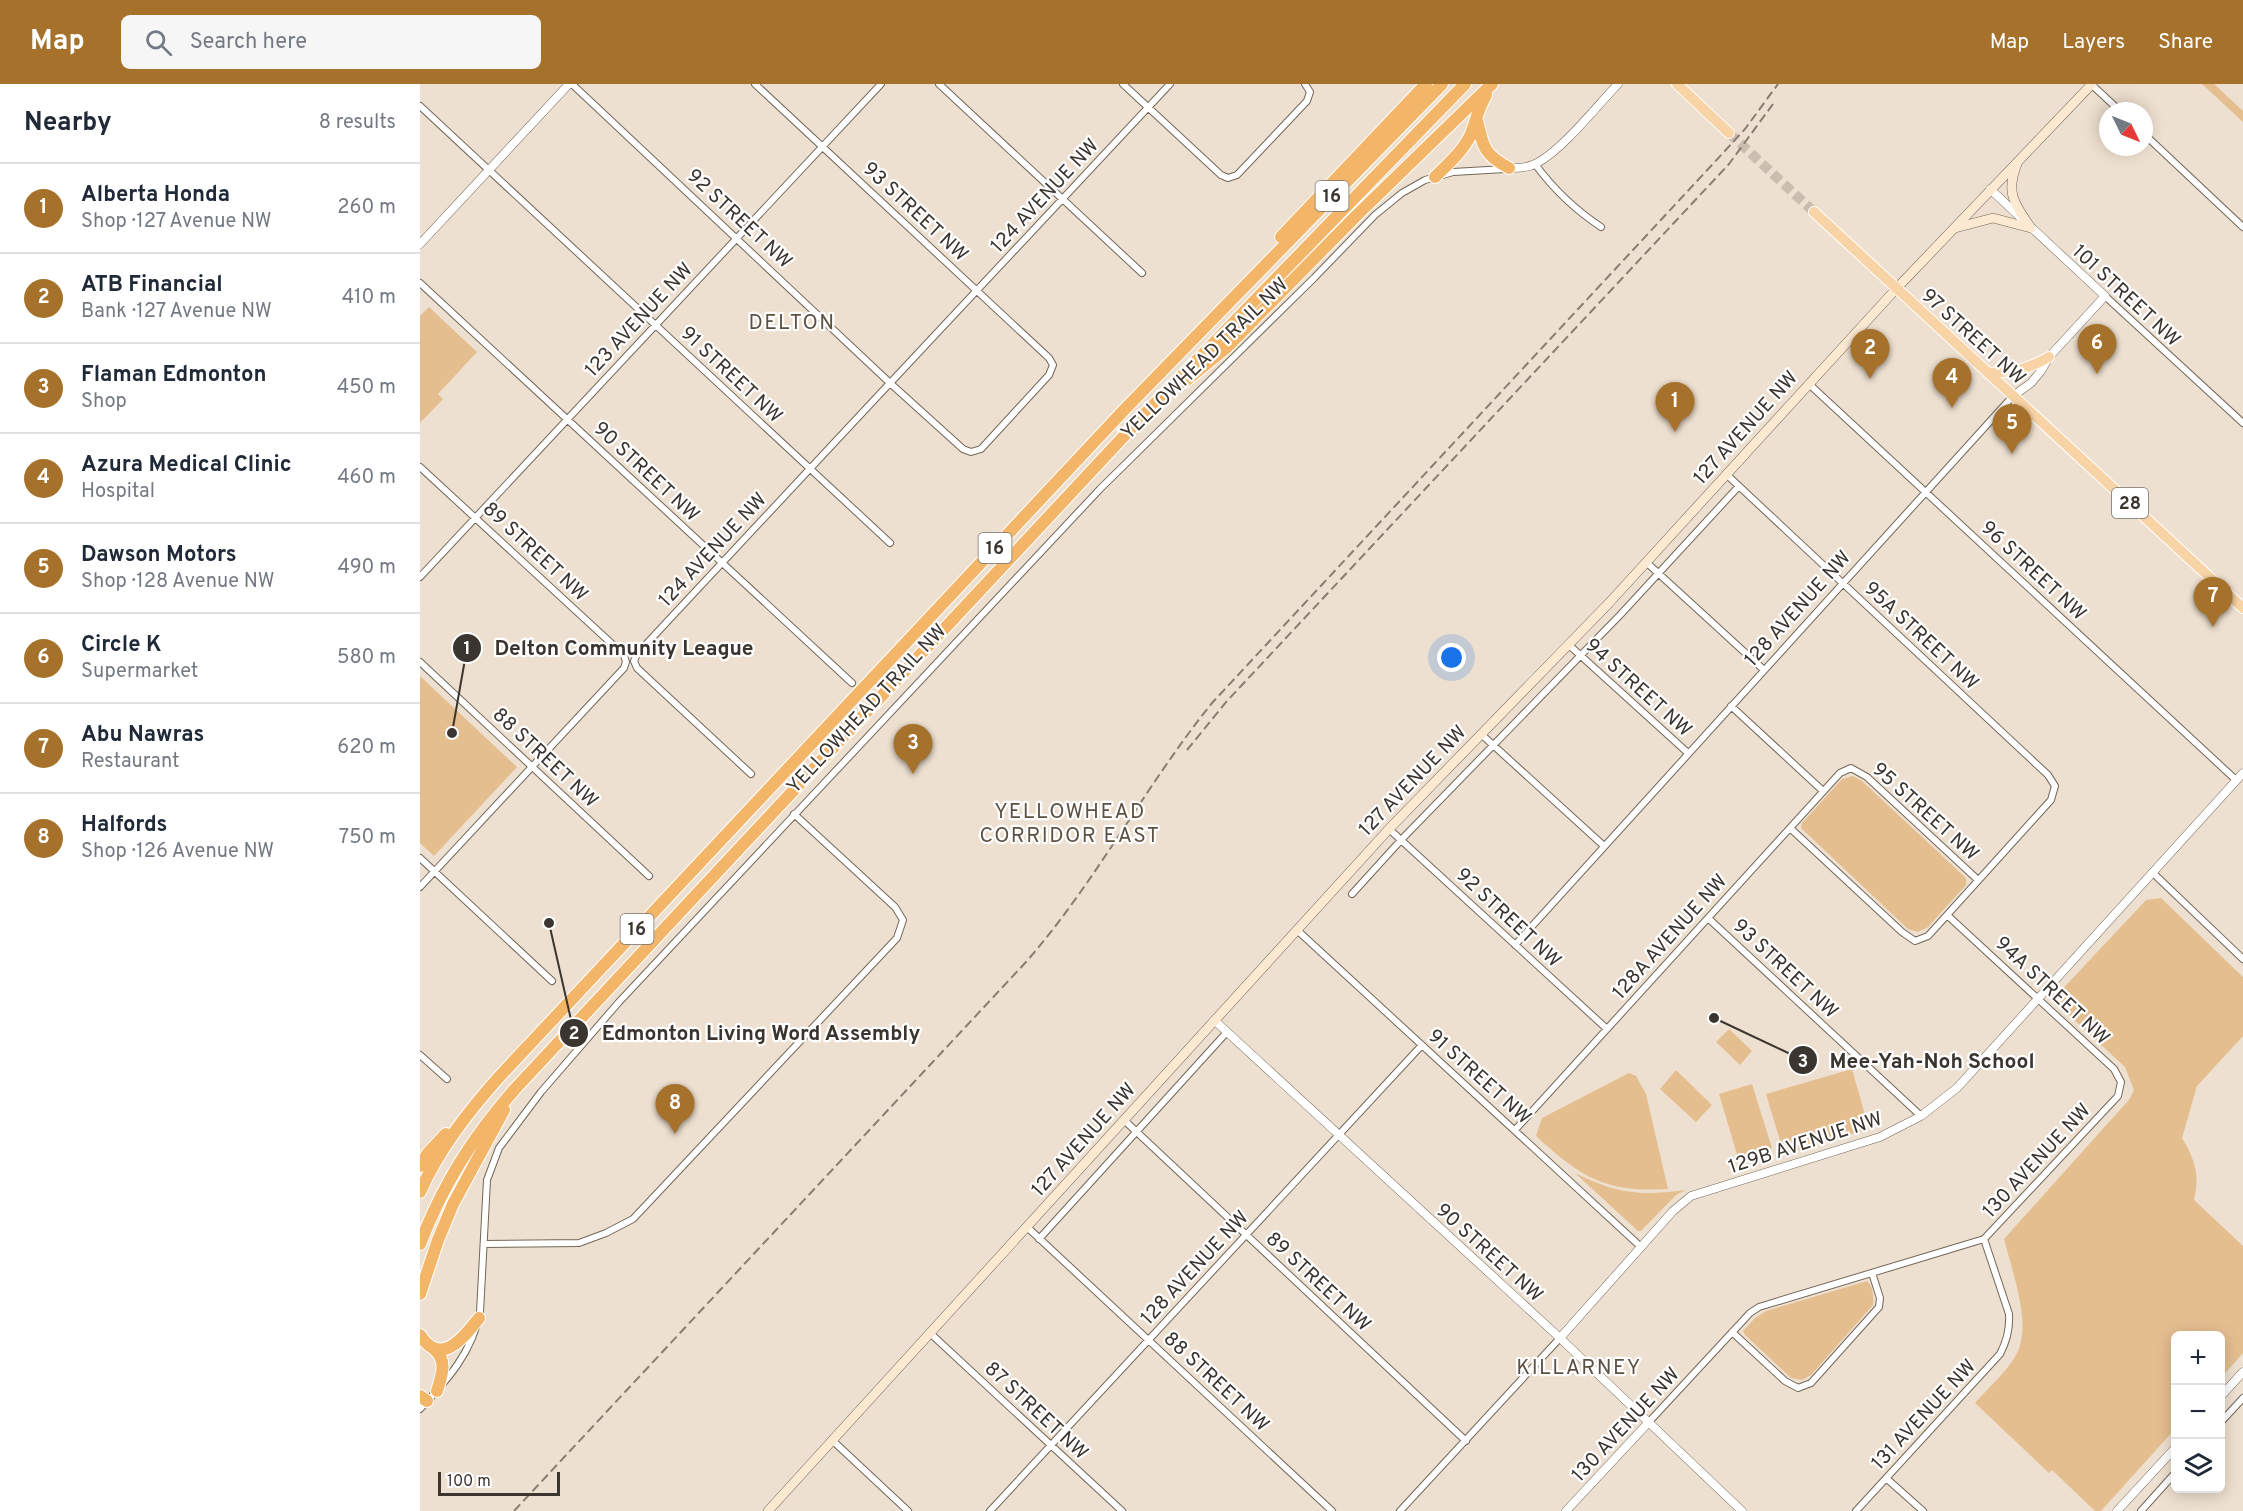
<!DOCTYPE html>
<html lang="en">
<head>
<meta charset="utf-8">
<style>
  :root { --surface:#fff; --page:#f6f6f7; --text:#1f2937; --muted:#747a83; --line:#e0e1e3; --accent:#a6722b }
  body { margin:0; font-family:Overpass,sans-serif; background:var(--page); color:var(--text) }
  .controls { position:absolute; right:18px; bottom:18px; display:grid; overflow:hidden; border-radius:9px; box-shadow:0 3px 15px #0003 }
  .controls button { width:54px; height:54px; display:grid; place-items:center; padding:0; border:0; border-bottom:2px solid var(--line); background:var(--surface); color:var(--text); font:30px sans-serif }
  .compass { position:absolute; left:1679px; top:18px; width:54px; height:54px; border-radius:50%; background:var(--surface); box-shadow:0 3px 15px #0003; rotate:133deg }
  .scale { position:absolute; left:18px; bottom:15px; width:122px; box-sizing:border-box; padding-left:6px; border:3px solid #3b352f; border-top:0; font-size:16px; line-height:21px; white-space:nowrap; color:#3b352f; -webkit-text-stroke:4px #fff; paint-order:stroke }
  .you { position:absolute; left:1032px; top:574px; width:21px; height:21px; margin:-15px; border:4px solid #fff; border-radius:50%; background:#1a73e8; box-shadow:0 0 0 9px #1a73e833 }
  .badge { display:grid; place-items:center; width:39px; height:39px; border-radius:50%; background:var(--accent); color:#fff; font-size:20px; font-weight:700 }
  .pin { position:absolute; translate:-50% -50px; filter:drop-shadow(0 2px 3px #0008) }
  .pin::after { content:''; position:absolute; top:32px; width:21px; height:18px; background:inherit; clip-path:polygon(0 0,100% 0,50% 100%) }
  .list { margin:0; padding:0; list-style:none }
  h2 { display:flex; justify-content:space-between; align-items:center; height:78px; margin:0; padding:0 24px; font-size:26px }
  h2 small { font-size:20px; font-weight:400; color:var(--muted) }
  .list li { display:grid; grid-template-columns:39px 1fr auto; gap:18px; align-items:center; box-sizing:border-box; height:90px; padding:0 24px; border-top:2px solid var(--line) }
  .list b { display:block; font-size:22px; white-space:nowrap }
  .list p { margin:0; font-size:20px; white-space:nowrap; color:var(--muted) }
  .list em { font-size:20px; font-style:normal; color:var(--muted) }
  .icon { flex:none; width:33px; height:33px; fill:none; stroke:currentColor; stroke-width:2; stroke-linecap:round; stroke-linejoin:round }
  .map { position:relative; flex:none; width:1823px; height:1427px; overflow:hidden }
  header { display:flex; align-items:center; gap:36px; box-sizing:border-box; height:84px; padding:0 30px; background:var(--accent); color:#fff }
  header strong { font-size:28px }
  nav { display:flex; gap:33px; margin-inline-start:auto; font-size:21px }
  .search { width:420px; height:54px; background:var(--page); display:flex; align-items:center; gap:15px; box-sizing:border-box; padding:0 21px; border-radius:9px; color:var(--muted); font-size:22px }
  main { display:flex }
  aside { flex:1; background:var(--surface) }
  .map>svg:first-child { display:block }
  .green { fill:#e5be90 }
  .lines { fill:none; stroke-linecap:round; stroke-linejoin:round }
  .primary-tunnel { stroke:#cabeb0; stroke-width:10; stroke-dasharray:10 5; stroke-linecap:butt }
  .minor-casing { stroke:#736759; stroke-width:8 }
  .tertiary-casing { stroke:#736759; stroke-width:9 }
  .secondary-casing { stroke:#736759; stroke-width:10 }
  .primary-casing { stroke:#fff; stroke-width:12 }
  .motorway-casing { stroke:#fff; stroke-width:14 }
  .minor { stroke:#fff; stroke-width:6 }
  .tertiary { stroke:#fff; stroke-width:8 }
  .secondary { stroke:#fbe9d2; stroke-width:9 }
  .primary { stroke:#f8d3a5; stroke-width:10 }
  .motorway { stroke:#f3b669; stroke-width:12 }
  .rail { stroke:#867d73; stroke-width:2; stroke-dasharray:9 4.5; stroke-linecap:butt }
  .labels { text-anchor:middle; stroke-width:4.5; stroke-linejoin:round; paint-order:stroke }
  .shield { fill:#fff; stroke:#76726d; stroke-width:1.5 }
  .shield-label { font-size:18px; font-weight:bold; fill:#3b352f }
  .street-label { font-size:20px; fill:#3b352f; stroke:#fff }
  .neighbourhood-label { font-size:21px; letter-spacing:1.5px; fill:#5d5143; stroke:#fff }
  .leader { fill:none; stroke:#3b352f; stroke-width:2 }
  .callout-dot { fill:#3b352f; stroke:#fff; stroke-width:2 }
  .mark-label { font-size:18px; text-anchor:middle; font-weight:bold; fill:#fff }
  .callout-label { font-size:21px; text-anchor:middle; font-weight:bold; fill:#3b352f; stroke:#fff; stroke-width:4.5; stroke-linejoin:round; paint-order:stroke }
</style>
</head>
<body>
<header>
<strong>Map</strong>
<div class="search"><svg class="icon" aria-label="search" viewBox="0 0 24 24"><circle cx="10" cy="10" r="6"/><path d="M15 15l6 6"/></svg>Search here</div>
<nav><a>Map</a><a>Layers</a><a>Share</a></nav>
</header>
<main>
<aside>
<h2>Nearby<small>8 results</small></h2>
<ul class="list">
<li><span class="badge">1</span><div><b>Alberta Honda</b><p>Shop · 127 Avenue NW</p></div><em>260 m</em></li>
<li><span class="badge">2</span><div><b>ATB Financial</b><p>Bank · 127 Avenue NW</p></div><em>410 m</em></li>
<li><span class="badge">3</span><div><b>Flaman Edmonton</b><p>Shop</p></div><em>450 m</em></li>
<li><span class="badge">4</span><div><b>Azura Medical Clinic</b><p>Hospital</p></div><em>460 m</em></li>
<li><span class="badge">5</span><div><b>Dawson Motors</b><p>Shop · 128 Avenue NW</p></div><em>490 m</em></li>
<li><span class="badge">6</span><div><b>Circle K</b><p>Supermarket</p></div><em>580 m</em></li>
<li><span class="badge">7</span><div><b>Abu Nawras</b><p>Restaurant</p></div><em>620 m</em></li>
<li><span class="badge">8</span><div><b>Halfords</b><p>Shop · 126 Avenue NW</p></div><em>750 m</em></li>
</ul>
</aside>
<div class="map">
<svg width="1823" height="1427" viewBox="0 0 1823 1427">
  <rect width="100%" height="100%" fill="#eee0d0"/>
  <path class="green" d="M1782,0h12l29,27v11z
    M9,223l48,45 -39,42 5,5 -23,24v-107z
    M0,592l97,91 -83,89 -14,-13z
    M1433,692l9,5 104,97v7l-38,42 -10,5 -10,-3 -107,-101 1,-5 40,-44z
    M1741,814l82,79v59l-46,50 -15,52c13,21 18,38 12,62l49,46v107l-22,25 -1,-42h-44l-1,93 -74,82h-6l-43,-41 -3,3 -74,-70c13,-15 33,-32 42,-50 15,-30 -5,-82 -13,-114l114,-127 11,-12 5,-10 -9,-23 -69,-64 -1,-6 91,-97z
    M1309,945l23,22 -12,14 -24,-23z
    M1432,985l17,60 -85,25 -18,-60z
    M1256,986l36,35 -16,17 -36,-33z
    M1209,989l7,3 10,18 22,95c-63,4 -87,-12 -132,-53l6,-18z
    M1332,1000l20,64 -34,10 -19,-64z
    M1155,1089c43,21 65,23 111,17l-10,5 -35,36h-3z
    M1447,1197c6,5 7,16 6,24l-62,70 -9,5 -11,-2 -46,-43 -2,-4 12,-13 11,-7z"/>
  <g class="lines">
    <path class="primary-tunnel" d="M1309,49l85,79"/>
    <g class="minor-casing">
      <path id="minor" d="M152,0l318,299 73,66 8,3 10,-3 68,-74 4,-10 -4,-7 -294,-274
        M519,0l203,189
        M703,0l98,91 7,3 9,-3 70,-74 3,-9 -5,-8
        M1671,0l29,27
        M0,22l470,437
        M1724,50l99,93
        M1115,80c19,26 39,45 66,63
        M0,199l432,400
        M1685,212l138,127
        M472,297l278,-297
        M1389,300l427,396
        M0,383l204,188 2,7 -2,6 -204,219
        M1306,390l322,301 7,11 -4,14 -123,136 -13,5 -13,-9 -112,-104
        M1226,478l118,108
        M0,493l461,-493
        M1149,561l119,108
        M0,578l229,214
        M1311,622l92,85
        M1061,650l123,112
        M331,690l-114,-106 -3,-7 3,-7 253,-271
        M969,745l218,200
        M0,774l132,123
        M1733,789l90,86
        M932,810l49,-54 220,-226 118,-128
        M1288,834l213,198
        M877,846l344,317
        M1095,861l498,-549
        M0,971l27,24
        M704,1036l342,321
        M1095,1046l325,-357 11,-5 16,9 111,103
        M607,1143l305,284
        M619,1155l188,-207
        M64,1160l95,-1 27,-10 27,-14 264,-281 6,-18 -8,-13 -101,-93
        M1312,1248l53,49 13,7 13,-5 68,-76 1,-9 -8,-25
        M510,1249l192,178
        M0,1325c28,-30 52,-56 60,-97l7,-132 12,-32 42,-56 78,-90 481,-513 214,-211 61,-63 27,-22 23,-13 28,-8 52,-3
        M1228,1339l102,-110 9,-6 225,-68 134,-143 3,-14 -7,-13 -167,-154
        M1800,1339l23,-25
        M412,1356l76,71
        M1466,1394l37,33
        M570,1427l432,-466
        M980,1427l160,-173
        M1436,1427l144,-157c7,-13 10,-25 9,-40l-25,-75
        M1721,1427l35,-39"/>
    </g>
    <g class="tertiary-casing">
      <path id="tertiary" d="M1089,84c10,0 19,0 28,-5 25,-13 60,-57 81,-79
        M1570,105l115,107 -56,61 -8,14 -10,12 -18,13
        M0,160l149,-160
        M794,936l346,318 182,173
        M1140,1254l113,-127 18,-15 189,-59 41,-21 36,-28 286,-315
        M1800,1313l23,-25
        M1146,1427l82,-88
        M1697,1427l59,-64"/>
    </g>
    <g class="secondary-casing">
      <path id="secondary" d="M1597,80c-12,29 -2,41 14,64
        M1535,144l38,-10 38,10
        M348,1427l621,-682 220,-226 287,-314 196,-205"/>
    </g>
    <g class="primary-casing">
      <path id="primary" d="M1257,0l52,49
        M1394,128l429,396
        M1568,289c26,-1 38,-3 61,-16"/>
    </g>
    <g class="motorway-casing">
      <path id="motorway" d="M1057,36c6,27 7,35 32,48
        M1015,93c13,-13 27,-25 35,-41 6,-14 8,-28 16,-41
        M861,153l145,-153
        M764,298l43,-35 131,-133 134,-130
        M0,1082l8,-13 18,-19
        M0,1108c19,-43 48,-80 79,-115l626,-668 317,-325
        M0,1160c23,-60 53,-107 95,-155l624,-669 326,-336
        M0,1210l18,-54 15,-36 51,-94
        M0,1251c21,33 44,2 59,-17
        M13,1264c15,12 9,27 4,43
        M0,1312l7,5"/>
    </g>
    <use href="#minor" class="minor"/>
    <use href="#tertiary" class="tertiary"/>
    <use href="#secondary" class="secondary"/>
    <use href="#primary" class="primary"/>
    <use href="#motorway" class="motorway"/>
    <path class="rail" d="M767,666l40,-49 502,-537 44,-60
      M94,1427l512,-549c70,-80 119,-176 186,-259l499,-537 34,-37 33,-45"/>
  </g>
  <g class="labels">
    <g class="shield">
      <rect x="895.5" y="97" width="33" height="30" rx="4.5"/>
      <rect x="1692" y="404" width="36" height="30" rx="4.5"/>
      <rect x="558.5" y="449" width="33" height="30" rx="4.5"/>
      <rect x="200.5" y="830" width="33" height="30" rx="4.5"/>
    </g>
    <g class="shield-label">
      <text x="912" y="118">16</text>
      <text x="1710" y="425">28</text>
      <text x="575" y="470">16</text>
      <text x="217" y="851">16</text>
    </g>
    <g class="street-label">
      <text transform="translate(624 111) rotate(-47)" y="7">124 AVENUE NW</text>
      <text transform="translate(496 127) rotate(43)" y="7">93 STREET NW</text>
      <text transform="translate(320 134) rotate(43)" y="7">92 STREET NW</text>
      <text transform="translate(1707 211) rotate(43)" y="7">101 STREET NW</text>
      <text transform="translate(218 235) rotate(-47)" y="7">123 AVENUE NW</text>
      <text transform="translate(1554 252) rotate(42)" y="7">97 STREET NW</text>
      <text transform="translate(784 274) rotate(-44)" y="7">YELLOWHEAD TRAIL NW</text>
      <text transform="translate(312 290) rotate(43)" y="7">91 STREET NW</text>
      <text transform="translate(1325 343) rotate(-48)" y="7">127 AVENUE NW</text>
      <text transform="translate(227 387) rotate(43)" y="7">90 STREET NW</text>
      <text transform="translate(292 465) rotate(-47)" y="7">124 AVENUE NW</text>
      <text transform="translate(116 467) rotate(43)" y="7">89 STREET NW</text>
      <text transform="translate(1614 486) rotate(43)" y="7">96 STREET NW</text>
      <text transform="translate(1377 524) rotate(-48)" y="7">128 AVENUE NW</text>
      <text transform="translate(1502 551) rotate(43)" y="7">95A STREET NW</text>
      <text transform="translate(1219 603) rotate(42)" y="7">94 STREET NW</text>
      <text transform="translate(446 624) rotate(-47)" y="7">YELLOWHEAD TRAIL NW</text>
      <text transform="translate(126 673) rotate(43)" y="7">88 STREET NW</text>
      <text transform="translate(992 696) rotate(-46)" y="7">127 AVENUE NW</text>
      <text transform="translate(1506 727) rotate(42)" y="7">95 STREET NW</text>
      <text transform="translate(1089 833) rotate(43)" y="7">92 STREET NW</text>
      <text transform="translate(1249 852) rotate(-48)" y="7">128A AVENUE NW</text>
      <text transform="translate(1366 884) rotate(43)" y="7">93 STREET NW</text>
      <text transform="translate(1633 906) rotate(43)" y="7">94A STREET NW</text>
      <text transform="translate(1060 992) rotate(42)" y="7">91 STREET NW</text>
      <text transform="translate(663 1055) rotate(-48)" y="7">127 AVENUE NW</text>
      <text transform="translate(1385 1058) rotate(-18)" y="7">129B AVENUE NW</text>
      <text transform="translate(1616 1076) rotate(-47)" y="7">130 AVENUE NW</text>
      <text transform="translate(1070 1168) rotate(42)" y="7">90 STREET NW</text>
      <text transform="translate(774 1183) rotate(-47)" y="7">128 AVENUE NW</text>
      <text transform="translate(899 1197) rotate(43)" y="7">89 STREET NW</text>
      <text transform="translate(797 1297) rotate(43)" y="7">88 STREET NW</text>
      <text transform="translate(617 1326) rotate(43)" y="7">87 STREET NW</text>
      <text transform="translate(1503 1330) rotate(-47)" y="7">131 AVENUE NW</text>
      <text transform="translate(1205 1340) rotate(-47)" y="7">130 AVENUE NW</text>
    </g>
    <g class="neighbourhood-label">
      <text x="372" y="245">DELTON</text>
      <text x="650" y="734">YELLOWHEAD<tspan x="650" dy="24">CORRIDOR EAST</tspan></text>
      <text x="1159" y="1290">KILLARNEY</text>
    </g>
  </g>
  <path class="leader" d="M32 649L47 564M129 839L154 949M1294 934L1383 976"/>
  <g class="callout-dot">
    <circle cx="32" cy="649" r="6"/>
    <circle cx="129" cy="839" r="6"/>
    <circle cx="1294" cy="934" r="6"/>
    <circle cx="47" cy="564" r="15"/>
    <circle cx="154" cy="949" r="15"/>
    <circle cx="1383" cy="976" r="15"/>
  </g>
  <g class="mark-label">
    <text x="47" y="570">1</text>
    <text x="154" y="955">2</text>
    <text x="1383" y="983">3</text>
  </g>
  <g class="callout-label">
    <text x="204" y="571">Delton Community League</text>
    <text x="341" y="956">Edmonton Living Word Assembly</text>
    <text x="1512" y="984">Mee-Yah-Noh School</text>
  </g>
</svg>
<div class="controls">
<button>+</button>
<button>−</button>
<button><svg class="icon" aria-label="layers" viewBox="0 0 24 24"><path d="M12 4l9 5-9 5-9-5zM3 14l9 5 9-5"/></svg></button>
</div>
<svg class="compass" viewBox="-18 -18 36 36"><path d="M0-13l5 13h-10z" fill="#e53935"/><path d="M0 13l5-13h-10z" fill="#747a83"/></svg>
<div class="scale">100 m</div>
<div class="you"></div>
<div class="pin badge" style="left:1255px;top:348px">1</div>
<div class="pin badge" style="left:1450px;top:295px">2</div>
<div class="pin badge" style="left:493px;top:690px">3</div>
<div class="pin badge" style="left:1532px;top:324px">4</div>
<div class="pin badge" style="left:1592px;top:370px">5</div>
<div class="pin badge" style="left:1677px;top:290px">6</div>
<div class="pin badge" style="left:1793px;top:543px">7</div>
<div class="pin badge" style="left:255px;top:1050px">8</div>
</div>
</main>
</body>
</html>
